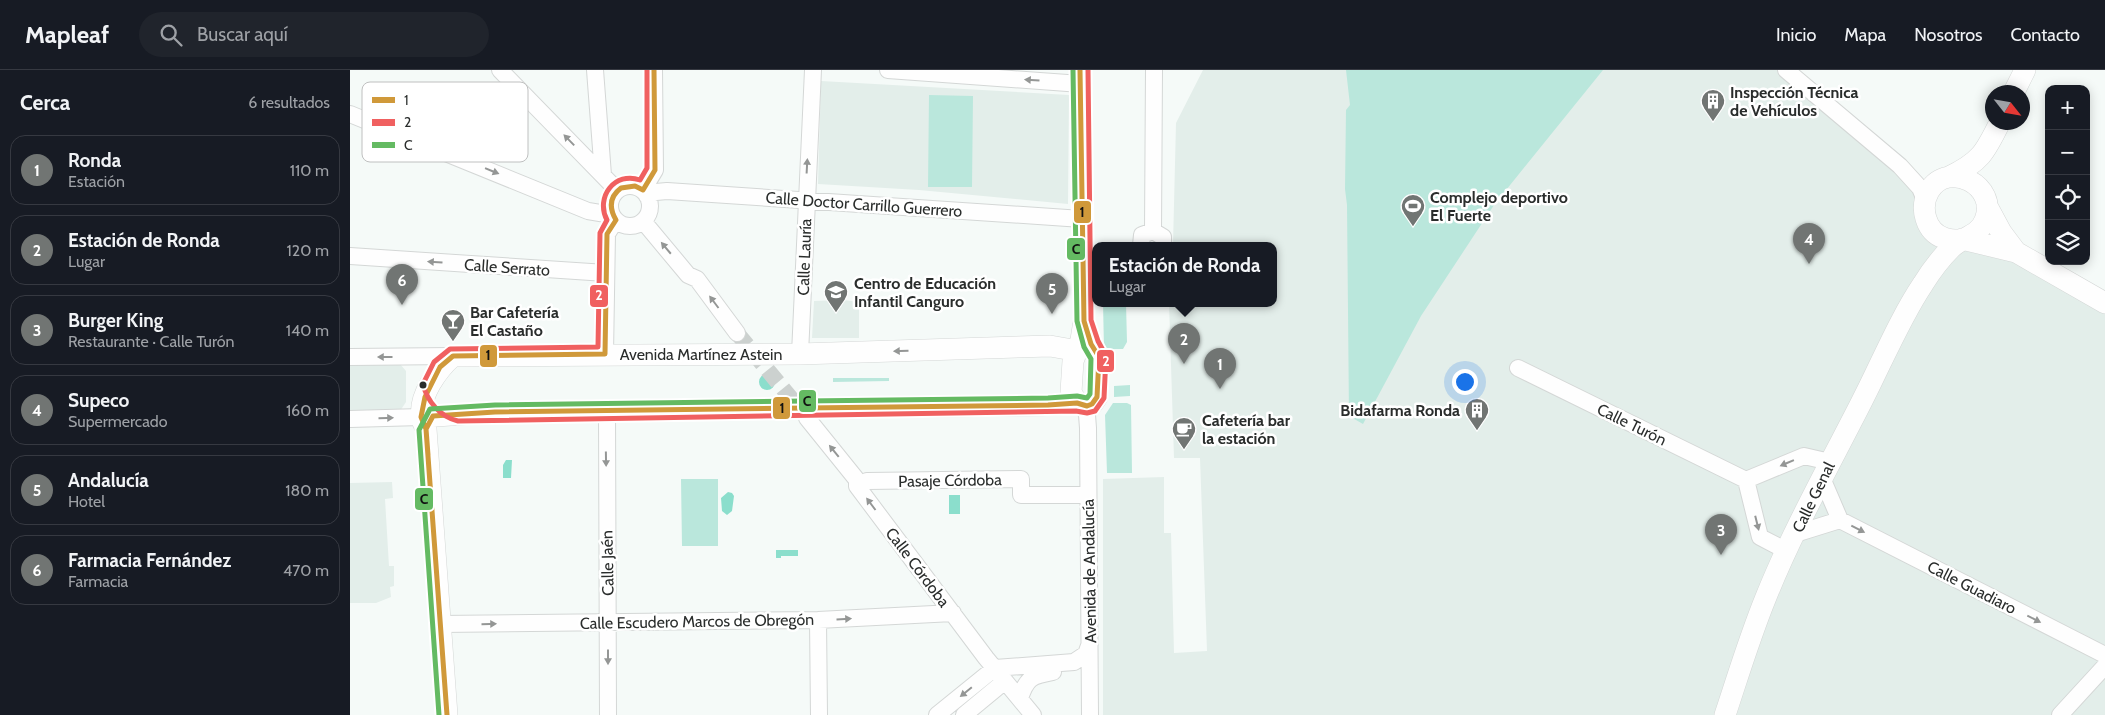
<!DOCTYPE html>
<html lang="es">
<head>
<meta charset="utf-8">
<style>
  :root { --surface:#171b24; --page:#20242c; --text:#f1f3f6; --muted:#9ea1a6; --line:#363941; --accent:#717573 }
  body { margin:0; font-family:Cabin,sans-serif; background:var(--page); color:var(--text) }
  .controls { position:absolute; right:15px; top:15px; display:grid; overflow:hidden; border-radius:10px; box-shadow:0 2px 12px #0003 }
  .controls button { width:45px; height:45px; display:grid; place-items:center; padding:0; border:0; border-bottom:1px solid var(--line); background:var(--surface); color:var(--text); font:25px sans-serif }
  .compass { position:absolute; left:1635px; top:15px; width:45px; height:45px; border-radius:50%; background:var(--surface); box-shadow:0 2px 12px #0003; rotate:121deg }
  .you { position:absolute; left:1114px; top:311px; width:18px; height:18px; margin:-12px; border:4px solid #fff; border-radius:50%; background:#1a73e8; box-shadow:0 0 0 8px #1a73e833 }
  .badge { display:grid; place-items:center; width:32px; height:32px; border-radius:50%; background:var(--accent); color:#fff; font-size:16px; font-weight:700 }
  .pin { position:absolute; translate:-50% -41px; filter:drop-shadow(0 1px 2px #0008) }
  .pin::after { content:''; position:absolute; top:26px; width:18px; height:15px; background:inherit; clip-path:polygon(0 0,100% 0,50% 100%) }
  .popup { position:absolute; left:742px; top:172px; width:185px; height:65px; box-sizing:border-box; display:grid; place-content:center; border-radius:10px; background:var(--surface); filter:drop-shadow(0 1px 4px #0005); font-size:16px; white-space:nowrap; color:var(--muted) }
  .popup b { font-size:19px; color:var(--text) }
  .popup::after { content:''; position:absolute; left:50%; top:100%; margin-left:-10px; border:10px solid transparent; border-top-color:var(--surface) }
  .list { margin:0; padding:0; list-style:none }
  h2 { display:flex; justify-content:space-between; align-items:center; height:65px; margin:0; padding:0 20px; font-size:21px }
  h2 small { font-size:16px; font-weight:400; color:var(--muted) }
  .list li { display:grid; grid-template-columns:32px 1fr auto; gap:15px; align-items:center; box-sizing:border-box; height:70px; margin:0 10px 10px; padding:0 10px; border:1px solid var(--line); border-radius:15px }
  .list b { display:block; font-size:19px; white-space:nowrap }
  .list p { margin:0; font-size:16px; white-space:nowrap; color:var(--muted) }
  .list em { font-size:16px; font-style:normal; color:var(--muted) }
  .icon { flex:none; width:28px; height:28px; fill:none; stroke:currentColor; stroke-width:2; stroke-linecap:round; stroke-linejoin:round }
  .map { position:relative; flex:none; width:1755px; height:645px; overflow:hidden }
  header { display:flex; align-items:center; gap:30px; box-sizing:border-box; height:70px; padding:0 25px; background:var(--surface); border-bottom:1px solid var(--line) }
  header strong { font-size:24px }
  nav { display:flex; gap:28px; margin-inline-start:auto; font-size:18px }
  .search { width:350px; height:45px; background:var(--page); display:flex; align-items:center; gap:12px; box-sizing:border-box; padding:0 18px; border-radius:28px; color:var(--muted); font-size:19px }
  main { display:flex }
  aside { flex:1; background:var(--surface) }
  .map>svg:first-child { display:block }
  .built { fill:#e3eeea }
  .green { fill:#bae7dc }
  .water { fill:#8bdecc }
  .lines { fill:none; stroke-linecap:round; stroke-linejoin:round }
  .minor-tunnel { stroke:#ccd1cf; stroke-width:16; stroke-dasharray:16 8; stroke-linecap:butt }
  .minor-casing { stroke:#d4d7d6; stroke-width:18 }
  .major-casing { stroke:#d4d7d6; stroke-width:22 }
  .minor { stroke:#fefefe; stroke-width:16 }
  .major { stroke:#fefefe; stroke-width:21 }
  .bus-1-casing { stroke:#fff; stroke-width:9 }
  .bus-2-casing { stroke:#fff; stroke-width:9 }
  .bus-3-casing { stroke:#fff; stroke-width:9 }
  .bus-1 { stroke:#d0993a; stroke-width:5 }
  .bus-2 { stroke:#f06060; stroke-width:5 }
  .bus-3 { stroke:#64ba62; stroke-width:5 }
  .oneway { fill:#949695 }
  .bus-dot { fill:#2a2d2c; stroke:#fff; stroke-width:2 }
  .labels { text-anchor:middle; stroke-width:5; stroke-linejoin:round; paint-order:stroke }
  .poi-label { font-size:16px; font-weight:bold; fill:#2a2d2c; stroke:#fff; text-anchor:start }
  .street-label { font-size:16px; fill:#2a2d2c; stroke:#fff }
  .key { fill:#fff; stroke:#bfc0c0; stroke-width:1 }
  .key-label { font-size:14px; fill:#2a2d2c }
  .line-badge { stroke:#fff; stroke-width:2 }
  .badge-label { font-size:14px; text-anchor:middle; font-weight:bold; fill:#fff }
  .pale-badge-label { font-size:14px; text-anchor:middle; font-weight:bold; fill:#111 }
</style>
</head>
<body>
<header>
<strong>Mapleaf</strong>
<div class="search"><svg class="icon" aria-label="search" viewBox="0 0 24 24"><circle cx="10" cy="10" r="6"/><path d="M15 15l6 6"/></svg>Buscar aquí</div>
<nav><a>Inicio</a><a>Mapa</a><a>Nosotros</a><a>Contacto</a></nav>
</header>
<main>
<aside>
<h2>Cerca<small>6 resultados</small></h2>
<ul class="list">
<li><span class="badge">1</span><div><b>Ronda</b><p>Estación</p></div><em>110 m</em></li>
<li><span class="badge">2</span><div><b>Estación de Ronda</b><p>Lugar</p></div><em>120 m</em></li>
<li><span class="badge">3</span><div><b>Burger King</b><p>Restaurante · Calle Turón</p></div><em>140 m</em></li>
<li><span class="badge">4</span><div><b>Supeco</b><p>Supermercado</p></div><em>160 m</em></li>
<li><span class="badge">5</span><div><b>Andalucía</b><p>Hotel</p></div><em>180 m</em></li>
<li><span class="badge">6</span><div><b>Farmacia Fernández</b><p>Farmacia</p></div><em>470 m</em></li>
</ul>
</aside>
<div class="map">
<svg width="1755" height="645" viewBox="0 0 1755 645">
  <rect width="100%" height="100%" fill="#f5faf8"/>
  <path class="built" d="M853,0h588l126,104 22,67 -5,19 33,-17h37l101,58v414h-1002v-236l61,-2v56h7l3,120 33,-2 -7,-193h-26l-5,-155h104v-58h-100l3,-122z
    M471,11l248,14 -1,109 -149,-14 -101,-6z
    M493,230l16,2v36h-47l2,-37z
    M50,294l6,7v31l-6,9h-50v-46z
    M42,412l1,16 -8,1 4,67h5v20l-4,1 1,10 -15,6h-26v-120z"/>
  <path class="green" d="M996,0h257l-109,135 -73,111 -58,108 -14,-8 -2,-211 -2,-16 1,-79 4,-5z
    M579,25l44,1 -1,91h-44z
    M753,233h23l1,39 -4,7h-19z
    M483,308h56v3l-56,1z
    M780,315v11l-16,1v-11z
    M763,333h14l4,2 1,68h-25l-2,-58z
    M331,409h37v67h-36z"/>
  <path class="water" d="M409 312a8 8 0 1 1 16 0a8 8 0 1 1-16 0Z
    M156,390h6l-1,18h-8v-13z
    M378,422l4,1 2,3 -2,15 -5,4 -5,-4 -1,-13z
    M599,425h11v19h-11z
    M426,480h22v6h-17v2h-5z"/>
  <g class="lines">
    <path class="minor-tunnel" d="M387,263l67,81"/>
    <g class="minor-casing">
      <path id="minor" d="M150,0l117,120
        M245,0l8,105
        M538,0l193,14
        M1436,0l114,96 20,22 5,12
        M0,44l238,97 24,4
        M260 136a20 20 0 1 1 40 0a20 20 0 1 1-40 0Z
        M293,120l12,-20 -1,-100
        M297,126l9,-4 11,-1 415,28
        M293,151l45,54 9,4 40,54
        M803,161l1,-161
        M791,175l1,-10 11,-4 10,6v8
        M0,186l256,17
        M255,284l2,-120 9,-14
        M450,284l13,-284
        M0,287l103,-1
        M1168,298l228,112 58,-24 26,6
        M733,335l4,10 1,13 2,287
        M257,341l1,304
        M457,348l50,62v6l129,172 47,57
        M0,349l71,-2
        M1472,408l18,42 265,135
        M1396,410l14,57 27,14
        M507,416l10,-5 154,-2v16h67
        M1445,464l45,-14
        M468,550l1,95
        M90,554l378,-4 135,-7
        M670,628c7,-21 12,-22 33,-26
        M587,645l58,-47 79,-6 12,-8 4,-11
        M614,645l41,-34
        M1710,645l45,-49"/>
    </g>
    <g class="major-casing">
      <path id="major" d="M1664,22l11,-22
        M1599,107c31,-15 36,-24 51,-55
        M1637,136l14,26 15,20
        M1612,169l54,13 89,51
        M727,333l-6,-11 2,-31 8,-21 3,-19 -4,-251
        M71,347l74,-5 553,-7 29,-2 10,3 5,-2 5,-7 2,-40 -8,-13 -7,-23
        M97,645l-21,-286c-1,-3 -4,-7 -4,-11 -4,-22 16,-49 31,-62l347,-2 250,-8 17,3 7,4
        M1375,645c13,-39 25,-79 41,-118 27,-67 63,-131 96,-196 19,-37 38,-83 61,-117 8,-13 17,-25 28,-36 11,-11 28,-12 34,-28 14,-34 -37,-61 -56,-29 -10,17 -3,41 15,47 5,2 11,2 15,2"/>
    </g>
    <use href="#minor" class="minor"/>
    <use href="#major" class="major"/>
    <g class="bus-1-casing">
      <path id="bus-1" d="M78,385l-2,-26 -5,-12 4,-20 15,-30 13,-11 152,-2 2,-120 9,-14c-7,-12 -7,-23 5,-32l14,-2 8,4 12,-20 -1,-100
        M97,645l-21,-286 7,-13 62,-4 553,-7 29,-2 10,3 5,-2 5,-7 2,-40 -8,-13 -7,-23 -4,-251"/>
    </g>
    <g class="bus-2-casing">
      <path id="bus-2" d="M297,0v98l-7,12c-25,-9 -45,17 -33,40l-7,13 -2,114 -148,2 -16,13 -11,22c4,17 17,33 35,37l618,-10 11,2 8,-2 9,-13 2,-42 -8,-15 -7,-21 -3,-250"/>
    </g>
    <g class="bus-3-casing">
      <path id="bus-3" d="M89,645l-20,-285 11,-21 65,-4 553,-7 29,-2 10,2 3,-4 1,-35 -7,-12 -7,-26 -4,-251"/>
    </g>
    <use href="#bus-1" class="bus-1"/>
    <use href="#bus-2" class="bus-2"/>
    <use href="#bus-3" class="bus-3"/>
  </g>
  <defs><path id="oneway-solid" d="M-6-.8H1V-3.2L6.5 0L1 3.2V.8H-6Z" transform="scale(1.25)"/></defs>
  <g class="oneway">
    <use href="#oneway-solid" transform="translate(682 10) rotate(-176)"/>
    <use href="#oneway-solid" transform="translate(219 70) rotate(-134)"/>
    <use href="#oneway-solid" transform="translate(457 96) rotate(-87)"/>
    <use href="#oneway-solid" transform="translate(142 101) rotate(22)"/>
    <use href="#oneway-solid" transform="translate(316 178) rotate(-130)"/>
    <use href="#oneway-solid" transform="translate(85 192) rotate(-176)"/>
    <use href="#oneway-solid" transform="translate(364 232) rotate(-127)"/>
    <use href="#oneway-solid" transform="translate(551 281) rotate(178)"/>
    <use href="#oneway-solid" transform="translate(35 287) rotate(180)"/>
    <use href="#oneway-solid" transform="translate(36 348) rotate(-1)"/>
    <use href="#oneway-solid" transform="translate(484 381) rotate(-129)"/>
    <use href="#oneway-solid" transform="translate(256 389) rotate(89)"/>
    <use href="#oneway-solid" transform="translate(1437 393) rotate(157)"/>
    <use href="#oneway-solid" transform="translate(521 434) rotate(-127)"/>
    <use href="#oneway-solid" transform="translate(1407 453) rotate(76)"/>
    <use href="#oneway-solid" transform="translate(1508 459) rotate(27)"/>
    <use href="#oneway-solid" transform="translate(494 549) rotate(-3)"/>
    <use href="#oneway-solid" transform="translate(1684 549) rotate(27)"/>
    <use href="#oneway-solid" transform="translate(139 554) rotate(-1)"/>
    <use href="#oneway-solid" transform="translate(258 587) rotate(90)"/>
    <use href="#oneway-solid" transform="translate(616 622) rotate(141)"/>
  </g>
  <defs>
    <g id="building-pin" transform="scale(1.25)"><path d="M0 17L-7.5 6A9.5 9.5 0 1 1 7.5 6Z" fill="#717573" stroke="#fff"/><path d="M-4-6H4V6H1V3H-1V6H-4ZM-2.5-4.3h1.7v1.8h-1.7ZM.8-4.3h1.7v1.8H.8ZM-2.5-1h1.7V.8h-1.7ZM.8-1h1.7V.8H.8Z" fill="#fff"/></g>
    <g id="stadium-pin" transform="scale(1.25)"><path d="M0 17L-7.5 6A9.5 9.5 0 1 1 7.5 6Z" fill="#717573" stroke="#fff"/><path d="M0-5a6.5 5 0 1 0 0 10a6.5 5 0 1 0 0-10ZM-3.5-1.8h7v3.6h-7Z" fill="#fff"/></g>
    <g id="school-pin" transform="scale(1.25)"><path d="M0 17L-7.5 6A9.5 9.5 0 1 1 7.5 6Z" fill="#717573" stroke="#fff"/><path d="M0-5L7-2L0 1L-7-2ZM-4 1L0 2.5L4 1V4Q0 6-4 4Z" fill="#fff"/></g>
    <g id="bar-pin" transform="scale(1.25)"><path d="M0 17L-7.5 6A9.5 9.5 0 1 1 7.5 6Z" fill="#717573" stroke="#fff"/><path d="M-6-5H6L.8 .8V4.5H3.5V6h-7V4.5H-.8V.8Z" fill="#fff"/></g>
    <g id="cafe-pin" transform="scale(1.25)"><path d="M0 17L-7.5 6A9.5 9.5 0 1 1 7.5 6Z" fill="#717573" stroke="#fff"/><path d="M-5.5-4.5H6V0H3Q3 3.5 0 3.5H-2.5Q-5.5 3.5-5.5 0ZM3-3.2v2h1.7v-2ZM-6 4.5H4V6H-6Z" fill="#fff"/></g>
  </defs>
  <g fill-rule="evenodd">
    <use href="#building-pin" x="1363" y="31"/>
    <use href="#stadium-pin" x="1063" y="136"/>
    <use href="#school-pin" x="486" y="222"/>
    <use href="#bar-pin" x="103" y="251"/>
    <use href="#building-pin" x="1127" y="340"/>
    <use href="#cafe-pin" x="834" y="359"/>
  </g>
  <circle class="bus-dot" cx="73" cy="315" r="4.5"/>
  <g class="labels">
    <g class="poi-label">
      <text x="1380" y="28">Inspección Técnica<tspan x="1380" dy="18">de Vehículos</tspan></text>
      <text x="1080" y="133">Complejo deportivo<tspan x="1080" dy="18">El Fuerte</tspan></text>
      <text x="504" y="219">Centro de Educación<tspan x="504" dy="18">Infantil Canguro</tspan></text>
      <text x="120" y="248">Bar Cafetería<tspan x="120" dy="18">El Castaño</tspan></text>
      <text x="1110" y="346" text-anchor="end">Bidafarma Ronda</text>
      <text x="852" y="356">Cafetería bar<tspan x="852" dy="18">la estación</tspan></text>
    </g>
    <g class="street-label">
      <text transform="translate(514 134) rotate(4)" y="6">Calle Doctor Carrillo Guerrero</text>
      <text transform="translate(454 187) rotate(-88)" y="6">Calle Lauría</text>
      <text transform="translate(157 197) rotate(4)" y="6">Calle Serrato</text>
      <text x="351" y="290">Avenida Martínez Astein</text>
      <text transform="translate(1282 354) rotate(26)" y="6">Calle Turón</text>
      <text transform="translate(600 410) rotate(-1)" y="6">Pasaje Córdoba</text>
      <text transform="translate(1463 427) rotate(-64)" y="6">Calle Genal</text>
      <text transform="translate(257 493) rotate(-91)" y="6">Calle Jaén</text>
      <text transform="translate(568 497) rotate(53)" y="6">Calle Córdoba</text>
      <text transform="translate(739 501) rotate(-91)" y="6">Avenida de Andalucía</text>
      <text transform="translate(1622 517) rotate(27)" y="6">Calle Guadiaro</text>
      <text transform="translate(347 551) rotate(-1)" y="6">Calle Escudero Marcos de Obregón</text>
    </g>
  </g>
  <rect x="12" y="12" width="166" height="80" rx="8" class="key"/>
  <rect x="22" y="27" width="23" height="6" fill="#d0993a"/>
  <rect x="22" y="49" width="23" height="7" fill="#f06060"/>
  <rect x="22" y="72" width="23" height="6" fill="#64ba62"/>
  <g class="key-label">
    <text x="54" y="35">1</text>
    <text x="54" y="57">2</text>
    <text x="54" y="80">C</text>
  </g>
  <g class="line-badge">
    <rect x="723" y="130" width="19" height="24" rx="5" fill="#d0993a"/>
    <rect x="716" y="167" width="20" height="24" rx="5" fill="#64ba62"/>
    <rect x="239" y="214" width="20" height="24" rx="5" fill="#f06060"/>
    <rect x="129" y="274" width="19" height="24" rx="5" fill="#d0993a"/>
    <rect x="746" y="279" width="19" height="24" rx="5" fill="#f06060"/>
    <rect x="448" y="319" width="19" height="24" rx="5" fill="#64ba62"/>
    <rect x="422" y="326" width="19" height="24" rx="5" fill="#d0993a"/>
    <rect x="64" y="417" width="20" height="24" rx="5" fill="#64ba62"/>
  </g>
  <g class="badge-label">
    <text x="249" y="230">2</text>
    <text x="756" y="296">2</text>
  </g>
  <g class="pale-badge-label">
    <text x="732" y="147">1</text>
    <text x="726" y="184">C</text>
    <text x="138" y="290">1</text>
    <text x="457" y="336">C</text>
    <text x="432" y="343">1</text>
    <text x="74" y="434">C</text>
  </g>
</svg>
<div class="controls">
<button>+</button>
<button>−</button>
<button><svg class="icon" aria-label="locate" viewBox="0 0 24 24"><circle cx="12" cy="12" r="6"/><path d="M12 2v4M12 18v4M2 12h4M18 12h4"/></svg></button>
<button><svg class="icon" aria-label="layers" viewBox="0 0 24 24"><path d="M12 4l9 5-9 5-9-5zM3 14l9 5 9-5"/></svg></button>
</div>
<svg class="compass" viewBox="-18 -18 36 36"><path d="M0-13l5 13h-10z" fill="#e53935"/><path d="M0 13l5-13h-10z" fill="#9ea1a6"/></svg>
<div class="you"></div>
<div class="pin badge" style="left:870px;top:319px">1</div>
<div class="pin badge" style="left:834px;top:294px">2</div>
<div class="popup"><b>Estación de Ronda</b>Lugar</div>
<div class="pin badge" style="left:1371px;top:485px">3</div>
<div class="pin badge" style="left:1459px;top:194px">4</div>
<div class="pin badge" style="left:702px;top:244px">5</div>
<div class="pin badge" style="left:52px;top:235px">6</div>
</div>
</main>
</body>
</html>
